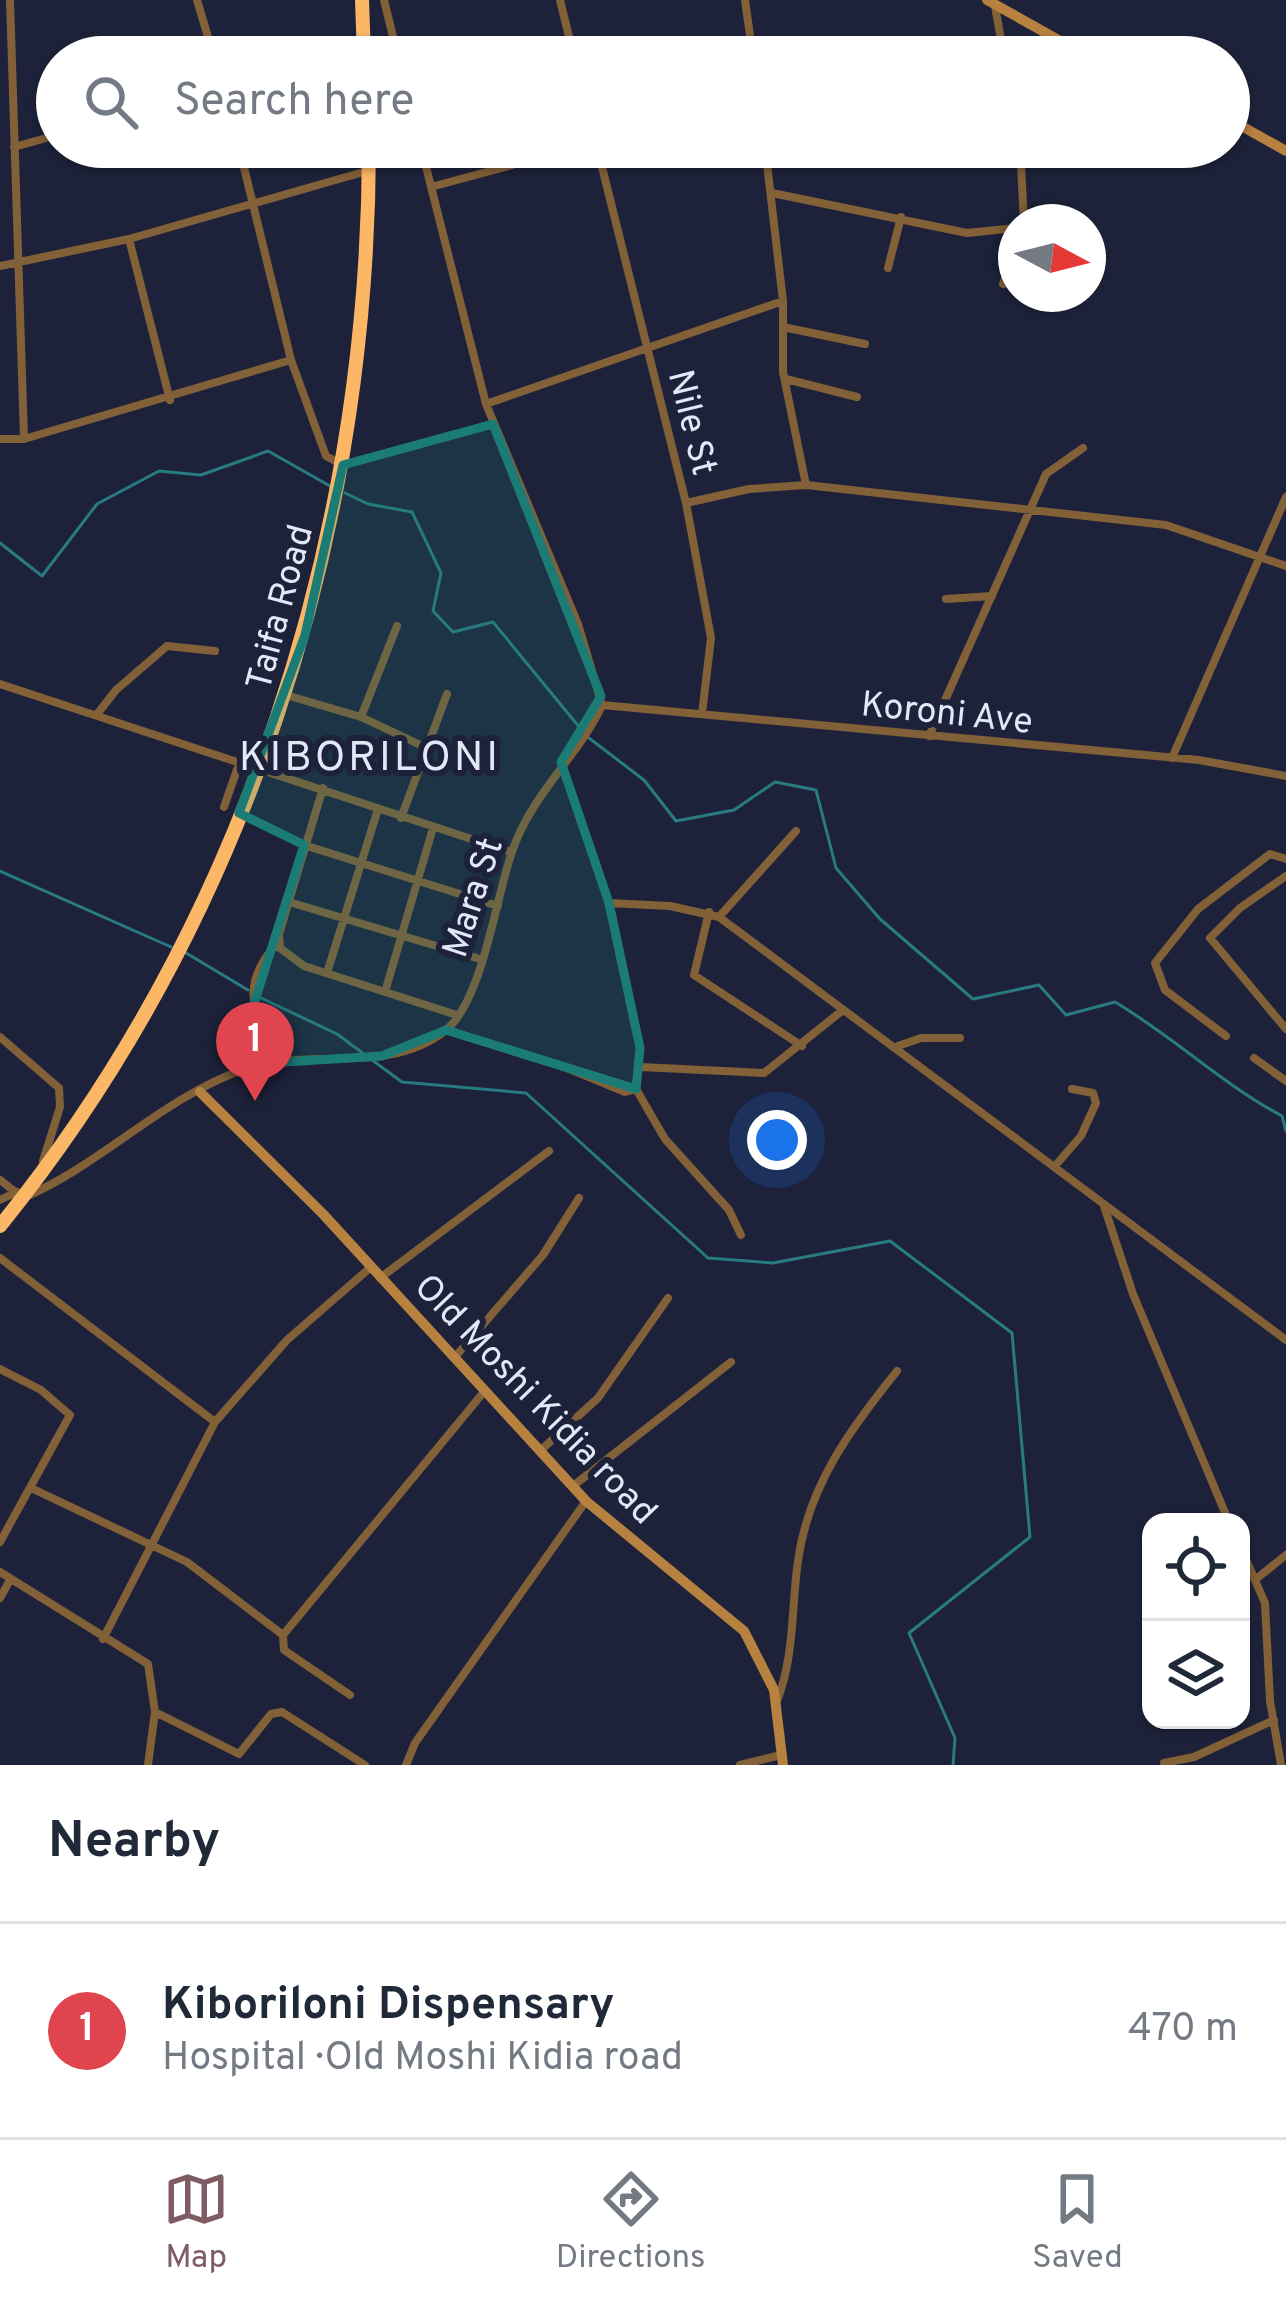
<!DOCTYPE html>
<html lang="en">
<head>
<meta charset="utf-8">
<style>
  :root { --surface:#fff; --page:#f2f2f3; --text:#1f2937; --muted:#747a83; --line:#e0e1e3; --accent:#7f5c64 }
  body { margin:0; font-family:Overpass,sans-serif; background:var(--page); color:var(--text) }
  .controls { position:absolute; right:36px; bottom:36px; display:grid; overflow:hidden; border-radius:24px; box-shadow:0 3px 9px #0004 }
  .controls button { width:108px; height:108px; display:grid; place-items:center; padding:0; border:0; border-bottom:3px solid var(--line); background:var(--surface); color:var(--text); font:60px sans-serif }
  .compass { position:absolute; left:998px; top:204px; width:108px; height:108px; border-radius:50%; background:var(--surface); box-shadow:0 3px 9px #0004; rotate:97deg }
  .you { position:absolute; left:777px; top:1140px; width:42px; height:42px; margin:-30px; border:9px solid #fff; border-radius:50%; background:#1a73e8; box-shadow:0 0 0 18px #1a73e833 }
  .badge { display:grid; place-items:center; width:78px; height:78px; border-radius:50%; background:var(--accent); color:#fff; font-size:39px; font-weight:700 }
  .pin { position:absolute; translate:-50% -99px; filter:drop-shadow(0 3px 6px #0008) }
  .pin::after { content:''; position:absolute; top:63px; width:42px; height:36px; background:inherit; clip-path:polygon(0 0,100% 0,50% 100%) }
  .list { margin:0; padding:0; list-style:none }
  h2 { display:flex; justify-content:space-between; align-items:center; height:156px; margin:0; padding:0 48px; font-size:51px }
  h2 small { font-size:39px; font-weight:400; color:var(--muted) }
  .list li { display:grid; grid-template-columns:78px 1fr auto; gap:36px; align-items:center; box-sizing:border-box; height:216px; padding:0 48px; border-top:3px solid var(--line) }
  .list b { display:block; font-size:45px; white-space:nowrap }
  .list p { margin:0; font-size:39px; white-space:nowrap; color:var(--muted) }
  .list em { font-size:39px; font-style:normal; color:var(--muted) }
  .icon { flex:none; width:66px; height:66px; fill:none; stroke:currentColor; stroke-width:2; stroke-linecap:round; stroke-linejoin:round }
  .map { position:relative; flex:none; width:1286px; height:1765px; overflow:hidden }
  .search { position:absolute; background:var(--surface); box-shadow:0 3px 9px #0004; left:36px; right:36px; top:36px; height:132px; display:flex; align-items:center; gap:30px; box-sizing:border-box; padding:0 42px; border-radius:66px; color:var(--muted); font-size:45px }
  .sheet { height:372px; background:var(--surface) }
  nav { display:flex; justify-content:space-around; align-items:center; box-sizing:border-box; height:168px; border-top:3px solid var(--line); background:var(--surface); font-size:33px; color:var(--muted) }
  nav a { display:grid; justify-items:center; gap:6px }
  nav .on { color:var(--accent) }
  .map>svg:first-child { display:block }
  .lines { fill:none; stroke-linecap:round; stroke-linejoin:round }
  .stream { stroke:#297b82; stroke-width:3 }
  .street { stroke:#826038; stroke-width:8 }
  .secondary { stroke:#b7813f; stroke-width:10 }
  .highway { stroke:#fbb766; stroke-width:14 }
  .marked { fill:#1a7c75; fill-opacity:0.2; stroke:#1a7c75; stroke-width:9; stroke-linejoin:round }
  .labels { text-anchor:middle; stroke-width:12; stroke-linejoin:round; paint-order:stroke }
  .street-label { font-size:36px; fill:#e3e8f8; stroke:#1d223a }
  .quarter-label { font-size:42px; letter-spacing:3px; fill:#e3e8f8; stroke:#1d223a }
</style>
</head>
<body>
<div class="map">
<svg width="1286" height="1765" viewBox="0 0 1286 1765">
  <rect width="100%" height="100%" fill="#1d223a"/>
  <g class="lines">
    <path class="stream" d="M345,493l23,11 44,8 29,61 -8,38 20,21 40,-10 87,106
      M0,543l42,33 55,-72 62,-33 42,4 67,-24 62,35
      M589,738l55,42 32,41 58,-11 41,-28 41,8 20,78 44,51 93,80 66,-14 27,30 49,-13c59,35 107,82 167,114l4,15
      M0,871l171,76
      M186,953l62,37
      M259,997l78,37 27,20
      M372,1060l30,22 124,11 182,165 65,5 117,-22 122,92 18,204 -121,96 46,105 -2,27"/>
    <path class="street" d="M10,0l14,439
      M197,0l17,57
      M384,0l14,57
      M560,0l14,57
      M745,0l8,57
      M995,6l9,51
      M14,147l43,-12
      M239,147l52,213 35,96 17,9 150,-41
      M597,147l89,356 25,135 -9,76
      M1020,147l4,75
      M431,187l148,-40
      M772,193l195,40 49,-5
      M129,239l41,161
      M0,266l129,-27 238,-68
      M888,268l13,-51
      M1003,284l13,-34
      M783,301v71l23,113 360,40 120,41
      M783,327l82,17
      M786,379l71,18
      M486,404l297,-103 -18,-154
      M0,439h24l267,-79
      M686,503l63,-14 57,-4
      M946,599l46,-3
      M0,684l511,168
      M286,695l75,22 66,31
      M602,705l597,55 87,16
      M98,713l18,-23 51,-44 48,5
      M361,717l36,-91
      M929,736l117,-262 37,-26
      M1172,758l114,-261
      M561,762l48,141 61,3 49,11 567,423
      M323,788l-44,146 1,14 24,18 153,49
      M224,807l16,-46
      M240,814l64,31 194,61
      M401,818l46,-124
      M1286,876l-46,32 -30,30 76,91
      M289,902l191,57
      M709,912l-15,63 108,71
      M719,917l77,-86
      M279,941c-45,49 -22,74 5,121
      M327,973l51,-164
      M385,992l48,-164
      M446,1030l121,38 58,24 11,-3 4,-41 -31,-145
      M1226,1036l-61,-46 -10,-27 43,-54 72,-55 16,5
      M0,1037l59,51 1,19 -17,54
      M898,1046l23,-8h39
      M1254,1058l32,23
      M641,1067l123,6 79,-63
      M636,1089l29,50 64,71 12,25
      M1055,1166l26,-30 15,-33 -3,-10 -21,-4
      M0,1180l23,18c78,-33 138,-99 219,-128 65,-24 145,7 204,-40 37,-30 50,-134 66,-178 19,-58 67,-96 90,-147l-24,-81 -92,-220 -65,-257
      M0,1200l17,-8
      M1104,1206l29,88 96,228
      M0,1258l215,164
      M380,1278l169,-127
      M455,1357l88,-102 36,-57
      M0,1369l41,21 29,25 -70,127
      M541,1450l57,-52 70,-100
      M573,1486l158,-124
      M31,1488l156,74 96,73
      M1241,1548l24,55 5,98 11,64
      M0,1572l148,92 7,48 -7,53
      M1256,1579l30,-24
      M0,1598l10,-18
      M103,1639l112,-217 72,-82 84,-73
      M350,1695l-66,-45 -1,-15 200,-242
      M777,1701c18,-47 14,-92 21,-140 10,-75 53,-133 99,-190
      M155,1712l84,42 32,-40 11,-2 83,53
      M1164,1763l30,-6 80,-37
      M406,1765l9,-22 171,-242
      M740,1765l41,-10"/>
    <path class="secondary" d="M987,0l102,57
      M1229,119l57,32
      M200,1092l123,122 263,287 158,130 30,59 9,75"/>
    <path class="highway" d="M362,0l2,57
      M0,1226c246,-304 368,-690 369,-1079"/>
  </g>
  <path class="marked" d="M493,424l108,272 -40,66 48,141 31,145 -4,41 -190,-59 -64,26 -98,6 -31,-55 51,-162 -65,-32 66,-178 38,-170z"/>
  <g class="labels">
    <g class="street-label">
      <text transform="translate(694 422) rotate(76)" y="13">Nile St</text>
      <text transform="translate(278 607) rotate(-75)" y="13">Taifa Road</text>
      <text transform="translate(947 711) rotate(6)" y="13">Koroni Ave</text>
      <text transform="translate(471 897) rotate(-72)" y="13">Mara St</text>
      <text transform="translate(537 1398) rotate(46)" y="13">Old Moshi Kidia road</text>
    </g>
    <g class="quarter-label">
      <text x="370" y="770">KIBORILONI</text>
    </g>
  </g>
</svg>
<div class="controls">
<button><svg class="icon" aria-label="locate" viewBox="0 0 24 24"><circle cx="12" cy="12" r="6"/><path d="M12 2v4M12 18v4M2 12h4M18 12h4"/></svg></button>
<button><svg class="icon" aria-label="layers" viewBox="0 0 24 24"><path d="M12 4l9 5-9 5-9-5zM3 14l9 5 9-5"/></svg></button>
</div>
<svg class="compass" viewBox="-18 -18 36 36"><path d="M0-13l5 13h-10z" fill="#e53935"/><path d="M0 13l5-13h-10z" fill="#747a83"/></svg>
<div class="you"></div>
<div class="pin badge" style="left:255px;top:1101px;background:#e0444e">1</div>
<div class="search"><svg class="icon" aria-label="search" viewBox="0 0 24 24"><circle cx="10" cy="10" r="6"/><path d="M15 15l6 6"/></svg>Search here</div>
</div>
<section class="sheet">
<h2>Nearby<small></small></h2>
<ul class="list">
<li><span class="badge" style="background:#e0444e">1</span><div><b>Kiboriloni Dispensary</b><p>Hospital · Old Moshi Kidia road</p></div><em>470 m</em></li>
</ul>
</section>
<nav>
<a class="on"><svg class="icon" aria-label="map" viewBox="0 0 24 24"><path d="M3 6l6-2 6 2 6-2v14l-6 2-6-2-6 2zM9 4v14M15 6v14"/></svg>Map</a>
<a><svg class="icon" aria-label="directions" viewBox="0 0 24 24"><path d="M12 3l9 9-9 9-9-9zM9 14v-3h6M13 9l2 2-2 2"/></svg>Directions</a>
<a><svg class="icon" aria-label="saved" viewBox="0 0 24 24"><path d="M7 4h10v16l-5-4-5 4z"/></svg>Saved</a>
</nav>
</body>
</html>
